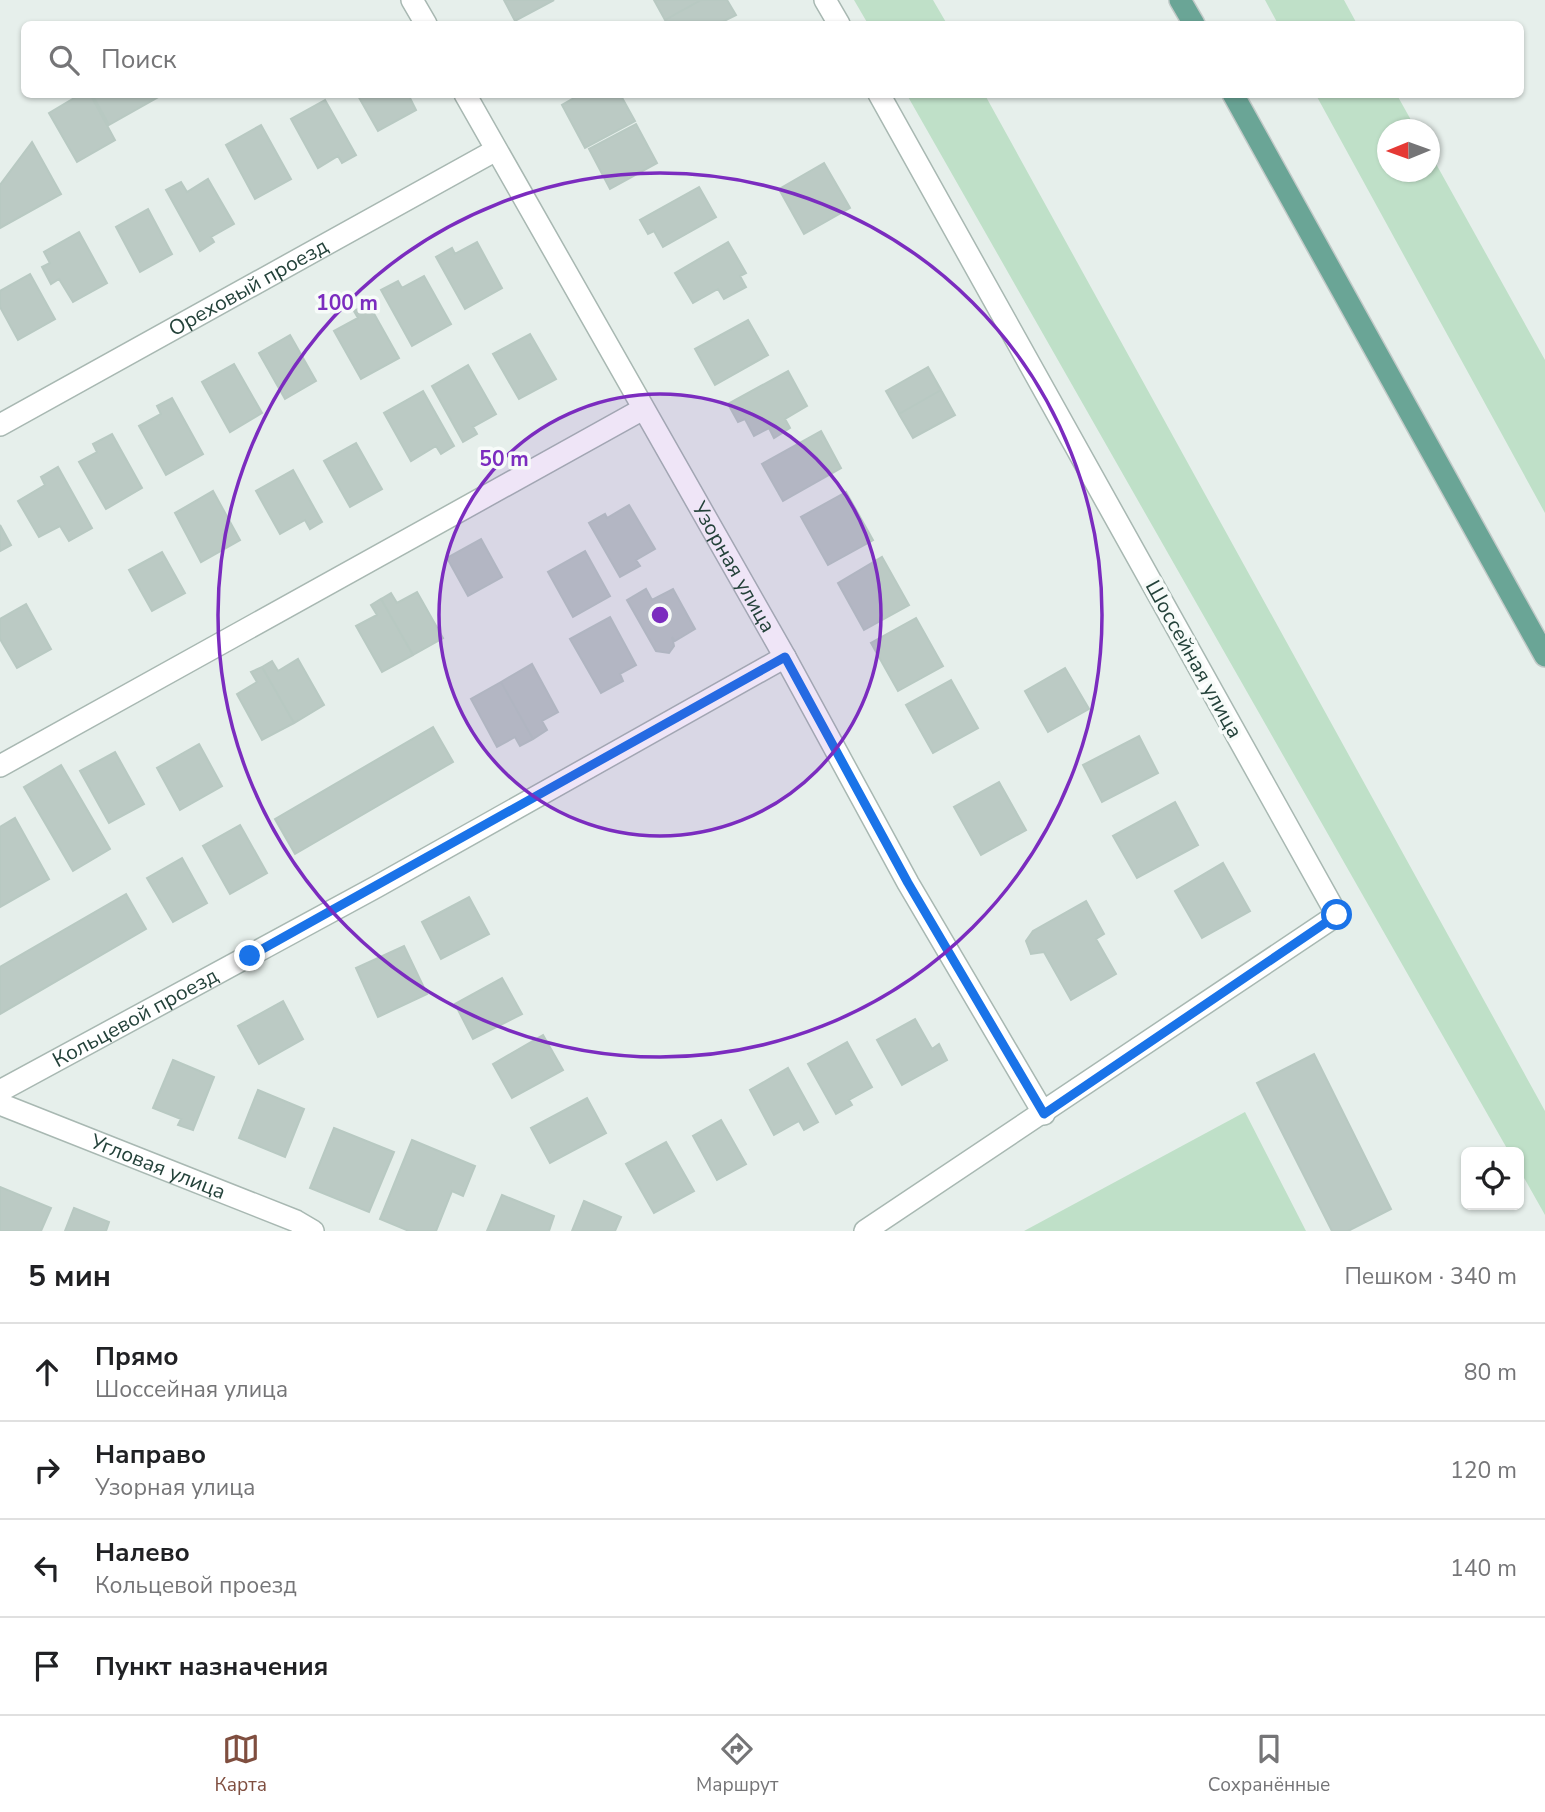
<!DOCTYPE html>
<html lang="ru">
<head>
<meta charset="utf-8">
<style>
  :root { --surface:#fff; --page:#f6f6f6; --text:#202124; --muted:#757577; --line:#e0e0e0; --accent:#7f4e3f }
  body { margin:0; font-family:"Nunito Sans",sans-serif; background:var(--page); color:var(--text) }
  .controls { position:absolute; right:21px; bottom:21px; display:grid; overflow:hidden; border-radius:10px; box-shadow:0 2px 5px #0004 }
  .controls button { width:63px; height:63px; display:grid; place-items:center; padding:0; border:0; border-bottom:2px solid var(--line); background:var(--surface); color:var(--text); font:35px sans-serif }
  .compass { position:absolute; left:1377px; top:119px; width:63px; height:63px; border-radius:50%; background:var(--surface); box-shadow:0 2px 5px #0004; rotate:269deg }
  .stop { position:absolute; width:21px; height:21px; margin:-16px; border:5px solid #1a73e8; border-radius:50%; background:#fff }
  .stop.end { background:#1a73e8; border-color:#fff; box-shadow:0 2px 7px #0008 }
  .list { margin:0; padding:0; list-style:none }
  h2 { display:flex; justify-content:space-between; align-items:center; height:91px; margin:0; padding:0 28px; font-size:30px }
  h2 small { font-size:23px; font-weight:400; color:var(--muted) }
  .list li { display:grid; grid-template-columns:46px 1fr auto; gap:21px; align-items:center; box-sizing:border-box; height:98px; padding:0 28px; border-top:2px solid var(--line) }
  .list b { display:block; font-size:26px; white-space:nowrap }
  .list p { margin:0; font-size:23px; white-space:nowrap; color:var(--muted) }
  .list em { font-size:23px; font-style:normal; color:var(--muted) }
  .icon { flex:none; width:38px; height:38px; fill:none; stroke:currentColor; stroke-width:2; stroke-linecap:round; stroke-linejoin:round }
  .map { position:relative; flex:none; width:1545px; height:1231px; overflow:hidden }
  .search { position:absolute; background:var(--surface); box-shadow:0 2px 5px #0004; left:21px; right:21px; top:21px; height:77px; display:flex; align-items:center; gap:18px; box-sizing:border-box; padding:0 24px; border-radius:10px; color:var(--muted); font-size:26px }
  .sheet { height:483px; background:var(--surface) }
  nav { display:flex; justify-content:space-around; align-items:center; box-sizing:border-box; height:98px; border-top:2px solid var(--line); background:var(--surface); font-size:19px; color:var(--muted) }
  nav a { display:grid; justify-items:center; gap:4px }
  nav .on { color:var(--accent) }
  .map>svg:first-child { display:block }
  .green { fill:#bfe0c8 }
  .building { fill:#bbcac4; stroke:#b8c9c2; stroke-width:2 }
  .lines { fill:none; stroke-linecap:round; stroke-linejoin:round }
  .minor-casing { stroke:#a8b8b2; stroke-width:24 }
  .major-casing { stroke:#c2cac8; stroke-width:24 }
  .minor { stroke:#fff; stroke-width:21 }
  .major { stroke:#6aa596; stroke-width:21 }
  .route { stroke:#1a73e8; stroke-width:9 }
  .ring { fill:none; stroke:#7b2cbf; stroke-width:3.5 }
  .labels { text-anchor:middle; stroke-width:7; stroke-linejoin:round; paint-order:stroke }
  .street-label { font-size:21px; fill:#24423a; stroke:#f7fbf9 }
  .centre { fill:#7b2cbf; stroke:#f7fbf9; stroke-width:3.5 }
  .ring-label { font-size:21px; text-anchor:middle; font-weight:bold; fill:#7b2cbf; stroke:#f7fbf9; stroke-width:7; stroke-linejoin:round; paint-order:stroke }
</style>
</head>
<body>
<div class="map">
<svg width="1545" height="1231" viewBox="0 0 1545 1231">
  <rect width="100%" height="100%" fill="#e6efeb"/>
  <path class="green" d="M854,0h79l14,24h-79z
    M1265,0h79l13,24h-79z
    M907,95h78l560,1016v104l-26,-46v-17h-10z
    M1316,95h81l19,34 -28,1v42h42v-19l115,207v153z
    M1245,1112l61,119h-282z"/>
  <path class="building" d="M504,0h50l-39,21z
    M654,0h47l-36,20z
    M701,0h26l9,15 -18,9h-50l-3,-4z
    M81,94h9l25,46 -38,22 -28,-49z
    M92,94h67l1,2 -51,29z
    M357,94h51l8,16 -38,21z
    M581,94h39l15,27 -50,27 -23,-43z
    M325,100l31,55 -14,8 -4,-7 -20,12 -27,-49z
    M636,124l21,39 -47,26 -21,-40z
    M261,125l30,54 -36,20 -29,-54z
    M32,142l29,52 -61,34v-43z
    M824,163l26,45 -46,26 -25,-45z
    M208,179l26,45 -23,13 3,5 -14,9 -34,-61 15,-8 6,10z
    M699,187l17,30 -53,30 -9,-16 -6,3 -8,-14z
    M148,209l24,45 -32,18 -24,-45z
    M79,232l28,51 -34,19 -14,-23 -8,5 -9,-17 8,-4 -6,-11z
    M477,242l25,46 -37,21 -29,-52 16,-9 3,6z
    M728,242l18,31 -6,3 6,11 -22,12 -6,-10 -25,14 -18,-30z
    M30,274l25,45 -37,21 -18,-33v-16z
    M424,276l27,48 -39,22 -31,-56 17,-9 4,7z
    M368,303l31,55 -38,21 -27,-48 24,-13 -4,-7z
    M748,320l20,35 -53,30 -20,-36z
    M530,334l26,45 -37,20 -26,-45z
    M290,335l26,46 -31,18 -26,-46z
    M234,364l28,49 -32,19 -28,-50z
    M468,365l28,49 -23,13 4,7 -14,8 -31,-56z
    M928,367l13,23 -42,24 -13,-23z
    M788,371l19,35 -22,13 5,9 -16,10 -5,-10 -15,8 -9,-17 -7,3 -10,-18z
    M941,390l14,25 -42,23 -14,-24z
    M423,391l31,55 -13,8 -5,-8 -25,15 -27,-48z
    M172,398l31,56 -37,21 -27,-49 22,-12 -4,-8z
    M821,431l20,37 -58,33 -21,-37z
    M112,434l30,54 -36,21 -27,-47 18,-10 -4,-8z
    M356,443l26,46 -32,18 -26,-46z
    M58,467l34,61 -23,13 -9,-15 -21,11 -21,-36 27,-16 -4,-8z
    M293,470l29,52 -12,7 -5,-9 -25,14 -24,-43z
    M213,491l27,49 -39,22 -26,-49z
    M846,492l27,48 -45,25 -27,-48z
    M629,505l26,44 -19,11 4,6 -20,11 -31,-54 16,-9 2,4z
    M0,525l11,20 -11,6z
    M481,539l21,38 -34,19 -21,-38z
    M585,551l25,45 -37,21 -25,-45z
    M162,552l23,41 -33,18 -23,-41z
    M882,557l27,48 -45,25 -26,-47z
    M646,589l6,11 21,-11 22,40 -20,12 -3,-4 2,9 -5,7 -13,-2 -29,-51z
    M417,592l26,46 -30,17 -32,-56 10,-6 6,10z
    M381,599l32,56 -31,17 -26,-46 21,-11 -6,-10z
    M26,604l25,45 -34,19 -17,-29v-20z
    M610,617l26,48 -16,9 3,7 -22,12 -31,-54z
    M916,618l27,48 -45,25 -27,-48z
    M298,659l26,46 -30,18 -32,-56 10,-6 6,10z
    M532,664l26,48 -16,9 5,9 -14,9 -32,-57z
    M262,667l32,56 -32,17 -25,-46 20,-12 -6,-10z
    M1065,668l24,41 -41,23 -23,-41z
    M951,680l27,48 -45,25 -27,-48z
    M501,682l32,57 -13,7 -5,-9 -18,10 -26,-48z
    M433,727l20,35 -158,92 -20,-35z
    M1139,736l19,37 -56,29 -19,-37z
    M199,744l23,42 -42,24 -23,-42z
    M115,752l29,52 -35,19 -29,-52z
    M61,765l49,84 -37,22 -49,-84z
    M999,782l27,48 -45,25 -27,-48z
    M1175,802l23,43 -61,33 -24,-42z
    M15,818l34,61 -49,28v-80z
    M240,825l27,48 -37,21 -27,-48z
    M182,858l25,45 -34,19 -26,-44z
    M1223,863l27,48 -48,27 -27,-47z
    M126,894l20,35 -146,85v-47z
    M469,897l20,37 -48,25 -19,-37z
    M1086,901l18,33 -8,5 20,35 -45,26 -27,-48 -13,2 -5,-13 7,-10z
    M404,946l23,48 -49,23 -22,-49z
    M502,978l20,36 -49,25 -18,-35z
    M283,1001l20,38 -44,25 -21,-38z
    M915,1019l17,30 7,-5 8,16 -45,25 -25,-45z
    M543,1035l20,35 -51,28 -19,-34z
    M847,1042l25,45 -23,13 3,5 -16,9 -28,-50z
    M1314,1054l77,155 -43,22h-16l-75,-148z
    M173,1060l41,17 -21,53 -15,-5 3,-6 -28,-11z
    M788,1068l30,54 -14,8 -5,-9 -25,14 -24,-45z
    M258,1090l46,19 -19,48 -46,-19z
    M587,1098l19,35 -56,30 -19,-35z
    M721,1120l25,44 -29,16 -24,-44z
    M334,1128l60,24 -25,60 -59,-24z
    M412,1140l63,26 -12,30 -11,-5 -16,40h-27l-29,-12z
    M666,1142l28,49 -40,22 -28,-49z
    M0,1187l51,21 -10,23h-41z
    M502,1195l52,21 -5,15h-62z
    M584,1201l37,16 -6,14h-43z
    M74,1208l35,14 -3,9h-41z"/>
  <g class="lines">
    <g class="minor-casing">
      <g id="minor">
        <path d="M412,0l14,24"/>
        <path d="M825,0l14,24"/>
        <path id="s1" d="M465,94l320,563 123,226 136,231"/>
        <path id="s2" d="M0,425l496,-275"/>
        <path d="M0,766l643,-357"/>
        <path id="s3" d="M0,1091l376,-204 409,-230"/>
        <path id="s4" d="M0,1104l296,117 17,10"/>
        <path d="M865,1231l472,-316 -458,-821"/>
      </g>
    </g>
    <g class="major-casing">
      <path id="major" d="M1180,0l14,24
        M1233,94l312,562"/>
    </g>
    <use href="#minor" class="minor"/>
    <use href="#major" class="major"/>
  </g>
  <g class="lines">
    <path class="route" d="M250,956l535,-299 123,226 136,231 293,-199"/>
  </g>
  <circle cx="660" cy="615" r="221" fill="#7b2cbf" fill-opacity=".12"/>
  <g class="ring">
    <circle cx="660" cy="615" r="221"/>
    <circle cx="660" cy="615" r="442"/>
  </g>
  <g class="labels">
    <g class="street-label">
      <text dy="7" stroke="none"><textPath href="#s2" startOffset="284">Ореховый проезд</textPath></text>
      <text dy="7" stroke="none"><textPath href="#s1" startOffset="544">Узорная улица</textPath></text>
      <text transform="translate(1194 659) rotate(61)" y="7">Шоссейная улица</text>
      <text dy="7" stroke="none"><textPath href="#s3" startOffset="154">Кольцевой проезд</textPath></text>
      <text dy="7" stroke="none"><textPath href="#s4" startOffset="170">Угловая улица</textPath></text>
    </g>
  </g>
  <circle cx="660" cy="615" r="10" class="centre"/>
  <g class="ring-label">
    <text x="347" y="310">100 m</text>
    <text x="504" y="466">50 m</text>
  </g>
</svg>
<div class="controls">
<button><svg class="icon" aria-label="locate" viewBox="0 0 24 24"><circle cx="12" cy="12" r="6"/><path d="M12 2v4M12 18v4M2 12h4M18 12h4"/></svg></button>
</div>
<svg class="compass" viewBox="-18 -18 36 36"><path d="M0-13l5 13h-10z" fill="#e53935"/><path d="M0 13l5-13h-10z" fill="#757577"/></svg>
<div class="stop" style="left:1337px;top:915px"></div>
<div class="stop end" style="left:250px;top:956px"></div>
<div class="search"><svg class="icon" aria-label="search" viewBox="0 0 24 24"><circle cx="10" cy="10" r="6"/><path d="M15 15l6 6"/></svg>Поиск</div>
</div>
<section class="sheet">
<h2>5 мин<small>Пешком · 340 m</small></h2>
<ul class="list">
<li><svg class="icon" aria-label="ahead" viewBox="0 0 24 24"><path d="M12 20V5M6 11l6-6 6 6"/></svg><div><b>Прямо</b><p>Шоссейная улица</p></div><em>80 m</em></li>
<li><svg class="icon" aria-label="right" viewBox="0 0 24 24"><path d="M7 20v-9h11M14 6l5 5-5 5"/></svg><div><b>Направо</b><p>Узорная улица</p></div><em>120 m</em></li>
<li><svg class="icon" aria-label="left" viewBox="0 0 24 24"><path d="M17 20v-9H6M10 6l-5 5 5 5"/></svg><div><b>Налево</b><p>Кольцевой проезд</p></div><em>140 m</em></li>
<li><svg class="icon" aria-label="arrive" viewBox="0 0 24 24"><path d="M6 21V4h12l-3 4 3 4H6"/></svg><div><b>Пункт назначения</b></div></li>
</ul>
</section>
<nav>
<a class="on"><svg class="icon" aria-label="map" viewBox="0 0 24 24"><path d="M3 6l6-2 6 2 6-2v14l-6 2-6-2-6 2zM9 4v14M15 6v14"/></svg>Карта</a>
<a><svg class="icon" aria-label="directions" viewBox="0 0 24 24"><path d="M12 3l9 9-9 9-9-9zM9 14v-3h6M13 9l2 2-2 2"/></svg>Маршрут</a>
<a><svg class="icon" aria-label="saved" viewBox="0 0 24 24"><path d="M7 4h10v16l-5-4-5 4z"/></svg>Сохранённые</a>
</nav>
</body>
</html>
